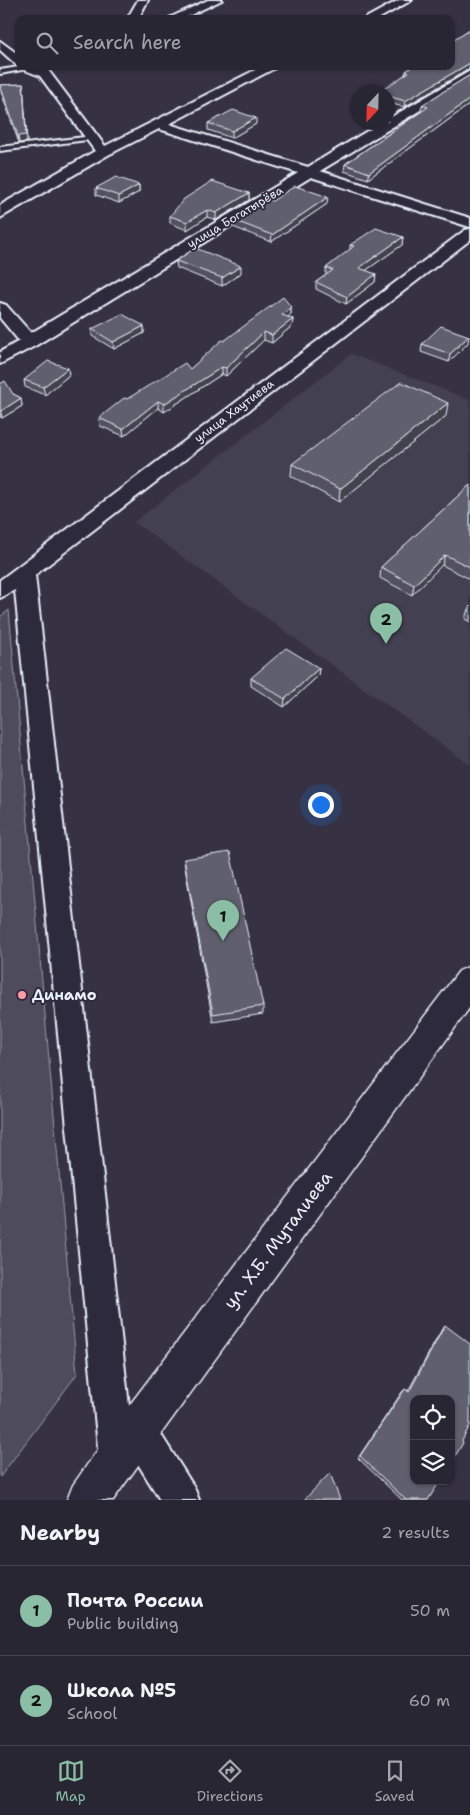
<!DOCTYPE html>
<html lang="en">
<head>
<meta charset="utf-8">
<style>
  :root { --surface:#282633; --page:#34323f; --text:#f1f3f6; --muted:#a5a5ac; --line:#44434e; --accent:#8abfa5 }
  body { margin:0; font-family:"Shantell Sans",sans-serif; background:var(--page); color:var(--text) }
  .controls { position:absolute; right:15px; bottom:15px; display:grid; overflow:hidden; border-radius:10px; box-shadow:0 1px 4px #0004 }
  .controls button { width:45px; height:45px; display:grid; place-items:center; padding:0; border:0; border-bottom:1px solid var(--line); background:var(--surface); color:var(--text); font:25px sans-serif }
  .compass { position:absolute; left:350px; top:85px; width:45px; height:45px; border-radius:50%; background:var(--surface); box-shadow:0 1px 4px #0004; rotate:202deg }
  .you { position:absolute; left:320px; top:804px; width:18px; height:18px; margin:-12px; border:4px solid #fff; border-radius:50%; background:#1a73e8; box-shadow:0 0 0 8px #1a73e833 }
  .badge { display:grid; place-items:center; width:32px; height:32px; border-radius:50%; background:var(--accent); color:#111; font-size:16px; font-weight:700 }
  .pin { position:absolute; translate:-50% -41px; filter:drop-shadow(0 1px 2px #0008) }
  .pin::after { content:''; position:absolute; top:26px; width:18px; height:15px; background:inherit; clip-path:polygon(0 0,100% 0,50% 100%) }
  .list { margin:0; padding:0; list-style:none }
  h2 { display:flex; justify-content:space-between; align-items:center; height:65px; margin:0; padding:0 20px; font-size:21px }
  h2 small { font-size:16px; font-weight:400; color:var(--muted) }
  .list li { display:grid; grid-template-columns:32px 1fr auto; gap:15px; align-items:center; box-sizing:border-box; height:90px; padding:0 20px; border-top:1px solid var(--line) }
  .list b { display:block; font-size:19px; white-space:nowrap }
  .list p { margin:0; font-size:16px; white-space:nowrap; color:var(--muted) }
  .list em { font-size:16px; font-style:normal; color:var(--muted) }
  .icon { flex:none; width:28px; height:28px; fill:none; stroke:currentColor; stroke-width:2; stroke-linecap:round; stroke-linejoin:round }
  .map { position:relative; flex:none; width:470px; height:1500px; overflow:hidden }
  .search { position:absolute; background:var(--surface); box-shadow:0 1px 4px #0004; left:15px; right:15px; top:15px; height:55px; display:flex; align-items:center; gap:12px; box-sizing:border-box; padding:0 18px; border-radius:10px; color:var(--muted); font-size:19px }
  .sheet { height:245px; background:var(--surface) }
  nav { display:flex; justify-content:space-around; align-items:center; box-sizing:border-box; height:70px; border-top:1px solid var(--line); background:var(--surface); font-size:14px; color:var(--muted) }
  nav a { display:grid; justify-items:center; gap:2px }
  nav .on { color:var(--accent) }
  .map>svg:first-child { display:block }
  .built { fill:#433f51 }
  .green { fill:#4d4b5c; stroke:#9a9eaa }
  .lines { fill:none; stroke-linecap:round; stroke-linejoin:round }
  .lane-casing { stroke:#e8f1f8; stroke-width:4 }
  .street-casing { stroke:#e8f1f8; stroke-width:4 }
  .primary-casing { stroke:#e8f1f8; stroke-width:3 }
  .lane { fill:#2f2a3d; fill-rule:evenodd }
  .street { fill:#2f2a3d; fill-rule:evenodd }
  .primary { fill:#2f2a3d; fill-rule:evenodd }
  .wall { fill:#53515f; stroke:#e8f1f8 }
  .shaded-wall { fill:#43424d; stroke:#e8f1f8 }
  .building { fill:#605e6e; stroke:#e8f1f8 }
  .poi-dot { fill:#ff9aa2; stroke:#2f2a3d; stroke-width:2 }
  .labels { text-anchor:middle; stroke-width:4; stroke-linejoin:round; paint-order:stroke }
  .far-street-label { font-size:12px; fill:#e8f1f8; stroke:#2f2a3d }
  .poi-label { font-size:15px; font-weight:bold; fill:#e8f1f8; stroke:#2f2a3d; text-anchor:start }
  .near-street-label { font-size:18px; fill:#e8f1f8; stroke:#2f2a3d }
</style>
</head>
<body>
<div class="map">
<svg width="470" height="1500" viewBox="0 0 470 1500">
  <rect width="100%" height="100%" fill="#363244"/>
  <filter id="ink" filterUnits="userSpaceOnUse"><feTurbulence type="fractalNoise" baseFrequency=".02" numOctaves="2"/><feDisplacementMap in="SourceGraphic" scale="10" xChannelSelector="R" yChannelSelector="G"/><feConvolveMatrix kernelMatrix="1 2 1 2 8 2 1 2 1" color-interpolation-filters="sRGB"/></filter>
  <g filter="url(#ink)">
    <path class="built" d="M351,354l119,46v365l-336,-243z"/>
    <path class="green" d="M9,610l68,764 -77,103v-860z"/>
    <g class="lines">
      <g class="lane-casing">
        <path id="lane" d="M25,66l2,3 -27,5v-4z
          M93,136l2,1v2l-95,12v-4z"/>
      </g>
      <g class="street-casing">
        <path id="street" d="M138,0h10l-10,19h-11z
          M208,0h14l-40,19h-15z
          M399,0h13l-34,19h-14z
          M0,41l19,14v11h17l12,4 57,76 158,-80h16l-110,58 139,43 74,-45h6v-3l82,-48v9l-150,91 150,47v9l-159,-50 -276,169 -35,18v-12l19,-11 -19,-23v-15l6,2 25,28 267,-160 -139,-44 -51,26 -108,63v-12l4,-3 91,-52 -55,-75 -20,-8 -20,-18z
          M470,229v11l-435,335 95,840 7,-3 13,5 44,70 5,13h-39l-25,-41 -5,12 -13,5 -13,-5 -5,-13 -84,-868 -15,8v-18l465,-350z"/>
      </g>
      <g class="primary-casing">
        <path id="primary" d="M470,966v41l-357,493h-46l6,-15 49,-70 337,-444z"/>
      </g>
      <use href="#lane" class="lane"/>
      <use href="#street" class="street"/>
      <use href="#primary" class="primary"/>
    </g>
    <path class="wall" d="M470,29v41l-1,-1 -65,38 -16,-4v-11l17,-18 1,-3z
      M470,75v29l-102,75 -24,-8 1,-7 76,-53 1,-6z
      M23,84l4,58 -8,1 -18,-51 -1,-7z
      M208,123l48,1 -24,14 -24,-8z
      M139,185v7l-20,11 -23,-8v-7z
      M249,193v7l-33,20 -9,-3 -20,13 -17,-7v-7z
      M272,201l55,3 -56,38 -38,-15v-7z
      M403,237l-1,8 -37,26 11,3 -1,8 -29,22 -30,-15v-7l10,-7v-7l24,-18v-5z
      M176,261l65,12 -19,13 -45,-18z
      M291,307v7l-3,3 5,2 -1,7 -20,17 -8,-3 -38,36 -4,-2 -58,38 -6,-4 -34,28 -24,-10 -1,-8 28,-19 63,-30 34,-28z
      M144,326v7l-30,16 -22,-13v-7z
      M468,343l-19,19 -28,-10 1,-8z
      M68,368l1,7 -24,20 -20,-8 -1,-7z
      M0,384l13,10 8,4 1,8 -20,12 -2,-1z
      M446,416l-107,86 -48,-26 1,-12z
      M470,485v94l-28,-14 -30,30 -32,-17 1,-11z
      M470,606v16l-5,-3 3,-10z
      M319,668l-1,8 -34,31 -33,-21v-8z
      M184,859l79,147v8l-50,8 -28,-154z
      M445,1325l-17,175h-26l-44,-42 44,-66 3,-3 3,2 34,-62z"/>
    <path class="shaded-wall" d="M470,63l-1,6 -65,38 1,-6z
      M23,84l4,58 -8,1 -1,-7z
      M470,99v5l-102,75 1,-6z
      M256,118v6l-24,14v-7z
      M139,185v7l-20,11v-7z
      M249,193v7l-33,20v-7z
      M328,197l-1,7 -56,38 1,-7z
      M207,210v7l-20,13v-8z
      M403,237l-1,8 -44,31 1,-8z
      M241,266v7l-19,13v-8z
      M376,274l-1,8 -29,22 1,-7z
      M291,307v7l-9,9v-8z
      M293,319l-1,7 -20,17v-8z
      M144,326v7l-30,16 -1,-7z
      M264,332v8l-38,36v-8z
      M469,336l-1,7 -19,19 1,-8z
      M222,367v7l-58,38v-8z
      M68,368l1,7 -24,20 -2,-8z
      M21,398l1,8 -20,12 -1,-7z
      M158,401v7l-34,28 -1,-7z
      M448,403l-2,13 -107,86 1,-13z
      M445,555l-3,10 -30,30 2,-10z
      M319,668l-1,8 -34,31 1,-8z"/>
    <path class="building" d="M470,29v34l-65,38 -17,-5v-4h-9l30,-20 -3,-1 7,-5h38v-25z
      M470,75v24l-101,74 -24,-9 83,-57 -6,-2z
      M23,84l3,51 -8,1 -18,-51z
      M233,110l23,8 -24,13 -24,-8z
      M116,177l23,8 -20,11 -23,-8z
      M212,181l37,12 -33,20 -9,-3 -20,12 -17,-6 14,-17z
      M295,186l33,11 -56,38 -39,-15 34,-21 5,2z
      M376,228l27,9 -44,31 17,6 -29,23 -31,-15 17,-12 -7,-2 28,-22 -4,-1z
      M195,248l46,18 -19,12 -46,-17z
      M283,297l8,10 -9,8 11,4 -21,16 -8,-3 -38,36 -4,-1 -58,37 -6,-3 -35,28 -24,-11 25,-20 3,1 58,-36 5,6 32,-29 2,1z
      M122,314l22,12 -31,16 -21,-13z
      M441,326l28,10 -19,18 -28,-10z
      M48,361l20,7 -25,19 -19,-7z
      M5,381l8,13 8,4 -20,13 -1,-1v-26z
      M401,382l47,21 -108,86 -48,-25z
      M470,485v82l-25,-12 -31,30 -33,-18z
      M286,648l33,20 -34,31 -34,-21z
      M230,852l33,154 -50,8 -29,-155z
      M445,1325l25,19v81l-8,16 1,2 -12,20v-64h-37v82h26l-12,19h-22l-46,-44 45,-67 4,3z
      M330,1473l10,27h-36z"/>
  </g>
  <circle class="poi-dot" cx="22" cy="995" r="5"/>
  <g class="labels">
    <g class="far-street-label">
      <text transform="translate(235 217) rotate(-31)" y="4">улица Богатырёва</text>
      <text transform="translate(234 411) rotate(-37)" y="4">улица Хаутиева</text>
    </g>
    <g class="poi-label">
      <text x="32" y="1000">Динамо</text>
    </g>
    <g class="near-street-label">
      <text transform="translate(278 1240) rotate(-53)" y="6">ул. Х.Б. Муталиева</text>
    </g>
  </g>
</svg>
<div class="controls">
<button><svg class="icon" aria-label="locate" viewBox="0 0 24 24"><circle cx="12" cy="12" r="6"/><path d="M12 2v4M12 18v4M2 12h4M18 12h4"/></svg></button>
<button><svg class="icon" aria-label="layers" viewBox="0 0 24 24"><path d="M12 4l9 5-9 5-9-5zM3 14l9 5 9-5"/></svg></button>
</div>
<svg class="compass" viewBox="-18 -18 36 36"><path d="M0-13l5 13h-10z" fill="#e53935"/><path d="M0 13l5-13h-10z" fill="#a5a5ac"/></svg>
<div class="you"></div>
<div class="pin badge" style="left:223px;top:941px">1</div>
<div class="pin badge" style="left:386px;top:644px">2</div>
<div class="search"><svg class="icon" aria-label="search" viewBox="0 0 24 24"><circle cx="10" cy="10" r="6"/><path d="M15 15l6 6"/></svg>Search here</div>
</div>
<section class="sheet">
<h2>Nearby<small>2 results</small></h2>
<ul class="list">
<li><span class="badge">1</span><div><b>Почта России</b><p>Public building</p></div><em>50 m</em></li>
<li><span class="badge">2</span><div><b>Школа №5</b><p>School</p></div><em>60 m</em></li>
</ul>
</section>
<nav>
<a class="on"><svg class="icon" aria-label="map" viewBox="0 0 24 24"><path d="M3 6l6-2 6 2 6-2v14l-6 2-6-2-6 2zM9 4v14M15 6v14"/></svg>Map</a>
<a><svg class="icon" aria-label="directions" viewBox="0 0 24 24"><path d="M12 3l9 9-9 9-9-9zM9 14v-3h6M13 9l2 2-2 2"/></svg>Directions</a>
<a><svg class="icon" aria-label="saved" viewBox="0 0 24 24"><path d="M7 4h10v16l-5-4-5 4z"/></svg>Saved</a>
</nav>
</body>
</html>
